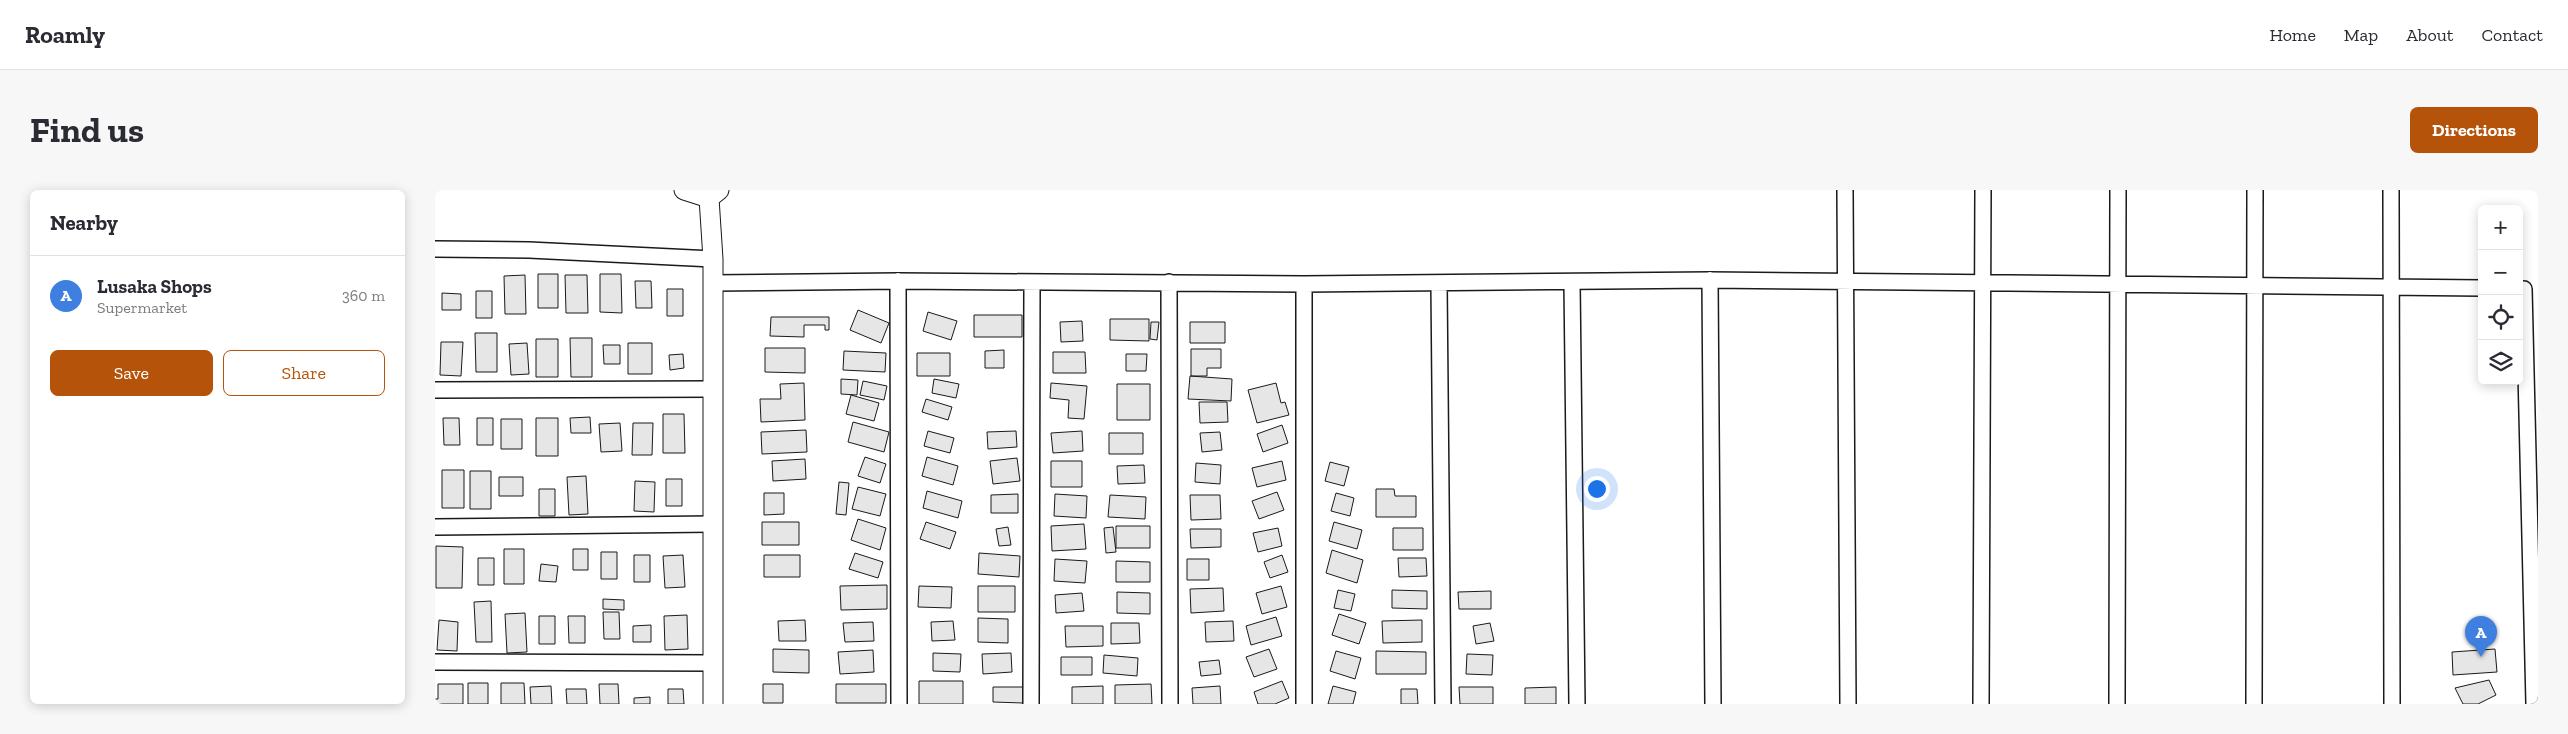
<!DOCTYPE html>
<html lang="en">
<head>
<meta charset="utf-8">
<style>
  :root { --surface:#fff; --page:#f7f7f7; --text:#2b2b33; --muted:#7c7c81; --line:#e1e1e2; --accent:#b45309 }
  body { margin:0; font-family:"Zilla Slab",serif; background:var(--page); color:var(--text) }
  .controls { position:absolute; right:15px; top:15px; display:grid; overflow:hidden; border-radius:8px; box-shadow:0 2px 12px #0003 }
  .controls button { width:45px; height:45px; display:grid; place-items:center; padding:0; border:0; border-bottom:1px solid var(--line); background:var(--surface); color:var(--text); font:25px sans-serif }
  .you { position:absolute; left:1161px; top:298px; width:18px; height:18px; margin:-12px; border:4px solid #fff; border-radius:50%; background:#1a73e8; box-shadow:0 0 0 8px #1a73e833 }
  .badge { display:grid; place-items:center; width:32px; height:32px; border-radius:50%; background:var(--accent); color:#fff; font-size:16px; font-weight:700 }
  .pin { position:absolute; translate:-50% -41px; filter:drop-shadow(0 1px 2px #0008) }
  .pin::after { content:''; position:absolute; top:26px; width:18px; height:15px; background:inherit; clip-path:polygon(0 0,100% 0,50% 100%) }
  .list { margin:0; padding:0; list-style:none }
  h2 { display:flex; justify-content:space-between; align-items:center; height:65px; margin:0; padding:0 20px; font-size:21px }
  h2 small { font-size:16px; font-weight:400; color:var(--muted) }
  .list li { display:grid; grid-template-columns:32px 1fr auto; gap:15px; align-items:center; box-sizing:border-box; height:80px; padding:0 20px; border-top:1px solid var(--line) }
  .list b { display:block; font-size:19px; white-space:nowrap }
  .list p { margin:0; font-size:16px; white-space:nowrap; color:var(--muted) }
  .list em { font-size:16px; font-style:normal; color:var(--muted) }
  .actions { display:flex; gap:10px; padding:15px 20px }
  .actions a { flex:1; padding:11px 0; border:1px solid var(--accent); border-radius:8px; text-align:center; font-size:18px; color:var(--accent) }
  .actions .main { background:var(--accent); color:#fff }
  .icon { flex:none; width:28px; height:28px; fill:none; stroke:currentColor; stroke-width:2; stroke-linecap:round; stroke-linejoin:round }
  .map { position:relative; flex:none; width:2103px; height:514px; overflow:hidden; border-radius:8px }
  header { display:flex; align-items:center; gap:30px; box-sizing:border-box; height:70px; padding:0 25px; background:var(--surface); border-bottom:1px solid var(--line) }
  header strong { font-size:24px }
  nav { display:flex; gap:28px; margin-inline-start:auto; font-size:18px }
  .intro { display:flex; align-items:center; justify-content:space-between; box-sizing:border-box; height:120px; padding:0 30px }
  h1 { margin:0; font-size:35px }
  .button { padding:12px 22px; border-radius:8px; background:var(--accent); color:#fff; font-size:18px; font-weight:700 }
  main { display:flex; gap:30px; padding:0 30px }
  aside { flex:1; background:var(--surface); border-radius:8px; box-shadow:0 2px 12px #0003 }
  .map>svg:first-child { display:block }
  .building { fill:#e6e6e6; stroke:#1a1a1a }
  .lines { fill:none; stroke-linecap:round; stroke-linejoin:round }
  .minor-casing { stroke:#1a1a1a; stroke-width:18 }
  .tertiary-casing { stroke:#1a1a1a; stroke-width:21 }
  .minor { stroke:#fff; stroke-width:15 }
  .tertiary { stroke:#fff; stroke-width:19 }
</style>
</head>
<body>
<header>
<strong>Roamly</strong>
<nav><a>Home</a><a>Map</a><a>About</a><a>Contact</a></nav>
</header>
<div class="intro"><h1>Find us</h1><a class="button">Directions</a></div>
<main>
<aside>
<h2>Nearby<small></small></h2>
<ul class="list">
<li><span class="badge" style="background:#3f7fe0">A</span><div><b>Lusaka Shops</b><p>Supermarket</p></div><em>360 m</em></li>
</ul>
<div class="actions"><a class="main">Save</a><a>Share</a></div>
</aside>
<div class="map">
<svg width="2103" height="514" viewBox="0 0 2103 514">
  <rect width="100%" height="100%" fill="#fff"/>
  <path class="building" d="M103,84h20v34h-20z
    M165,84h21l1,39 -22,-1z
    M90,85l1,39h-21l-1,-38z
    M130,85h22l1,38h-22z
    M200,91h16l1,27h-16z
    M232,99h16v27h-16z
    M41,101h16v27h-16z
    M7,103l19,1v16h-19z
    M423,120l31,13 -8,20 -31,-13z
    M493,122l29,9 -6,19 -28,-9z
    M539,125h48v22h-48z
    M336,127h58v13h-4v-5h-21v12l-34,-1z
    M675,129h39v22l-39,-1z
    M647,131l1,20 -22,1 -1,-20z
    M716,132h8l-2,18 -7,-1z
    M755,132h35v21h-35z
    M40,143h22v39h-21z
    M135,148h22v39h-21z
    M101,149h22v38h-22z
    M6,152h22l-2,34 -21,-1z
    M92,153l2,31 -18,1 -2,-31z
    M193,153h24v31h-24z
    M168,155h17v19h-16z
    M330,158h40v25l-40,-1z
    M756,159h30v19h-14v8h-16z
    M569,160v18h-19v-17z
    M409,161l42,2 -1,19 -42,-2z
    M618,162h32l1,21h-33z
    M482,163h33v23h-33z
    M248,164l1,14 -14,2 -1,-15z
    M691,164h21l-1,17h-20z
    M755,186l42,3 -1,22 -43,-2z
    M406,189l17,1 -1,15 -16,-1z
    M499,189l25,5 -3,14 -24,-5z
    M428,191l24,5 -3,14 -24,-5z
    M369,193l1,37 -44,2 -1,-23h21l-1,-15z
    M616,193l36,3 -3,33 -16,-1 1,-18 -19,-2z
    M841,193l5,20 4,-1 4,13 -32,8 -9,-33z
    M682,194h33v36h-33z
    M416,205l28,8 -5,18 -28,-7z
    M491,209l26,8 -4,13 -26,-8z
    M764,212h28l1,20 -28,1z
    M228,224h21l1,39h-22z
    M155,227l1,16h-20l-1,-15z
    M8,228h16l1,27h-16z
    M42,228h16v27h-16z
    M101,228h22v38h-22z
    M66,229h21v30h-21z
    M418,232l36,10 -5,20 -36,-10z
    M185,233l2,28 -21,1 -2,-28z
    M198,233h20l-1,32h-20z
    M847,235l6,18 -25,9 -6,-18z
    M371,240l1,22 -45,2 -1,-22z
    M493,241l26,7 -4,15 -26,-7z
    M581,241l1,16 -29,2 -1,-17z
    M647,241l1,20 -30,2 -2,-20z
    M785,242l2,18 -20,2 -2,-19z
    M674,243h34v21h-34z
    M430,267l21,7 -6,19 -22,-7z
    M492,267l31,9 -5,19 -31,-9z
    M582,268l3,23 -27,3 -3,-23z
    M370,269l1,20 -33,2 -1,-20z
    M616,271h31v26h-31z
    M847,271l4,19 -29,7 -5,-19z
    M895,272l19,5 -5,19 -19,-5z
    M761,273l25,2 -1,19 -25,-2z
    M709,275l1,18 -27,1 -1,-18z
    M7,280h22v38h-22z
    M35,281h21v38h-21z
    M151,286l2,38 -19,1 -2,-38z
    M64,287h24v19h-24z
    M231,289h16v27h-16z
    M200,291l20,1 -1,30 -20,-1z
    M404,292l10,1 -3,32 -10,-1z
    M423,297l28,7 -6,22 -28,-7z
    M104,299h16v27h-16z
    M941,299h18l1,7h21v21h-40z
    M492,301l35,10 -4,17 -35,-10z
    M842,302l7,18 -25,9 -7,-18z
    M329,303h20v21l-20,1z
    M901,303l18,5 -4,18 -19,-5z
    M583,304v19h-27v-18z
    M620,304l32,2 -1,22 -32,-2z
    M675,305l36,2 -1,22 -37,-2z
    M755,305h30l1,24 -30,1z
    M423,329l28,9 -6,22 -29,-10z
    M327,332h37v23h-37z
    M491,332l30,10 -6,17 -30,-10z
    M899,332l28,8 -5,19 -28,-8z
    M649,334l2,25 -34,2 -1,-25z
    M681,336h34v22h-34z
    M573,337l3,18 -12,1 -3,-17z
    M678,337l3,25 -10,1 -2,-25z
    M843,338l4,18 -24,6 -5,-19z
    M958,338h30v22h-30z
    M755,339h31v18l-30,1z
    M1,356l27,1 -1,41h-26z
    M69,359h20v35h-20z
    M138,359h15v21h-15z
    M897,360l31,10 -6,23 -31,-10z
    M166,362h16v27h-16z
    M420,363l28,9 -5,16 -29,-9z
    M544,363l41,3 -1,21 -41,-3z
    M199,365h16v27h-16z
    M248,365l2,32 -20,1 -2,-32z
    M329,365h36v22h-36z
    M847,365l6,17 -18,6 -6,-16z
    M43,368h16v27h-16z
    M963,368h28l1,18 -28,1z
    M620,369l32,2 -2,22 -31,-2z
    M752,369h22v21h-22z
    M681,371l34,1v20h-34z
    M106,374l17,2 -2,16 -17,-1z
    M452,395v24l-46,1 -1,-24z
    M484,396l33,1 -1,21 -33,-1z
    M543,396h37v26h-37z
    M846,396l6,21 -25,7 -6,-21z
    M788,398l1,23 -33,2 -1,-24z
    M903,400l17,4 -4,17 -17,-3z
    M957,400l35,1v18l-35,-1z
    M1056,401v18h-32l-1,-17z
    M682,402l33,1v21l-33,-1z
    M647,403l2,18 -28,2 -1,-18z
    M168,409l21,1v10l-21,-1z
    M56,411l1,41h-16l-2,-40z
    M168,422h16l1,27h-16z
    M90,423l2,39 -20,1 -2,-39z
    M904,424l27,9 -7,21 -27,-9z
    M252,425l1,34 -23,1 -1,-34z
    M104,426h16v28h-16z
    M133,426h17v27h-16z
    M841,427l6,19 -31,9 -5,-19z
    M543,428l30,1v24l-30,-1z
    M4,430l19,2 -1,29 -20,-1z
    M370,430l1,21h-27l-1,-20z
    M987,430v22l-39,1 -1,-22z
    M518,431l2,19 -23,1 -1,-19z
    M798,431l1,20 -28,1 -1,-20z
    M438,432l1,19 -29,1 -2,-19z
    M676,433h28l1,20 -29,1z
    M1055,433l4,18 -18,3 -3,-18z
    M216,435v17h-18v-16z
    M630,436h38v20l-37,1z
    M338,459l36,1v23l-36,-1z
    M834,459l8,20 -23,8 -8,-20z
    M2060,459l2,23 -44,3 -1,-23z
    M438,460l1,22 -34,2 -2,-22z
    M901,461l25,7 -6,21 -25,-8z
    M941,461l50,1v22h-50z
    M498,463l28,1 -1,18 -27,-1z
    M576,463l1,19 -29,2 -1,-20z
    M1032,464l26,1 -1,20 -26,-1z
    M669,465l34,3 -1,18 -34,-3z
    M626,467h31v18h-31z
    M784,470l2,14 -20,2 -2,-14z
    M2054,490l7,15 -18,9h-15l-8,-16z
    M484,491h44v23h-44z
    M847,491l7,17 -14,6h-17l-4,-12z
    M33,493h20v21h-20z
    M66,493h23l1,21h-24z
    M3,494h25v20h-28v-5h3z
    M164,494h19l1,20h-19z
    M328,494h20v19h-20z
    M401,494h50v19h-50z
    M716,494l1,20h-37v-19z
    M116,496l1,18h-21l-1,-17z
    M668,496v18h-31v-17z
    M785,496l1,18h-28l-1,-16z
    M898,496l23,6 -3,12h-25z
    M558,497h30v16l-30,-1z
    M1024,497h34v17h-33z
    M1121,497v17h-31v-16z
    M131,499h20l1,15h-20z
    M233,499h15l1,15h-16z
    M966,499h16l1,15h-17z
    M215,507v7h-16v-6z"/>
  <g class="lines">
    <g class="minor-casing">
      <path id="minor" d="M1410,0l3,514
        M1956,0l1,514
        M0,59l94,1 184,9
        M1275,90l3,424
        M463,91l1,423
        M734,92l1,422
        M278,93l185,-2 406,3 406,-4 772,8
        M1137,93l5,421
        M1004,94l4,420
        M2089,99l10,415
        M0,200l278,-1
        M0,337l278,-3
        M0,472l277,1
        M596,514l1,-421
        M869,514v-420
        M1546,514l2,-514
        M1682,514l1,-514
        M1819,514l1,-514"/>
    </g>
    <g class="tertiary-casing">
      <path id="tertiary" d="M249,0l25,8
        M278,514v-445l-4,-61 10,-8"/>
    </g>
    <use href="#minor" class="minor"/>
    <use href="#tertiary" class="tertiary"/>
  </g>
</svg>
<div class="controls">
<button>+</button>
<button>−</button>
<button><svg class="icon" aria-label="locate" viewBox="0 0 24 24"><circle cx="12" cy="12" r="6"/><path d="M12 2v4M12 18v4M2 12h4M18 12h4"/></svg></button>
<button><svg class="icon" aria-label="layers" viewBox="0 0 24 24"><path d="M12 4l9 5-9 5-9-5zM3 14l9 5 9-5"/></svg></button>
</div>
<div class="you"></div>
<div class="pin badge" style="left:2046px;top:467px;background:#3f7fe0">A</div>
</div>
</main>
</body>
</html>
